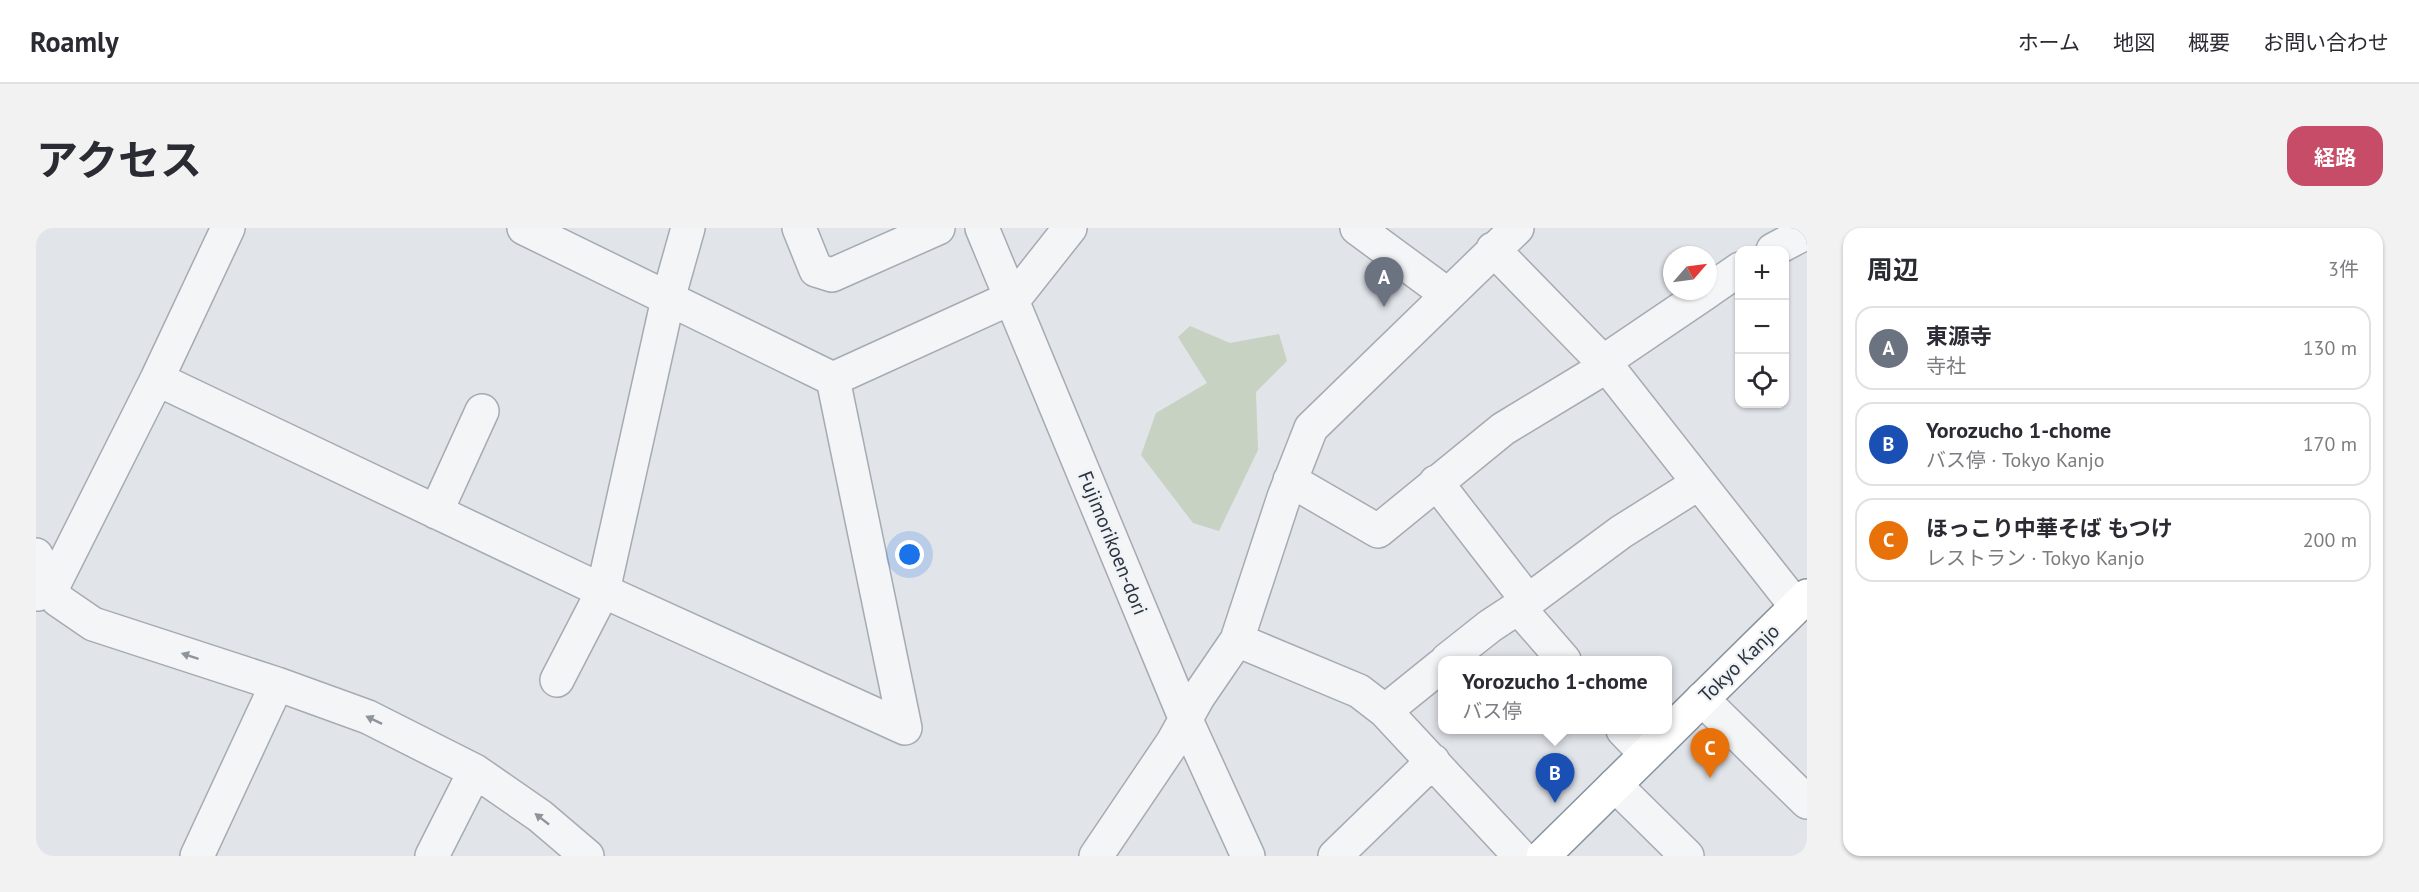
<!DOCTYPE html>
<html lang="ja">
<head>
<meta charset="utf-8">
<style>
  :root { --surface:#fff; --page:#f2f2f3; --text:#2b2b33; --muted:#7c7c81; --line:#e1e1e2; --accent:#c74c67 }
  body { margin:0; font-family:"PT Sans","Noto Sans JP",sans-serif; background:var(--page); color:var(--text) }
  .controls { position:absolute; right:18px; top:18px; display:grid; overflow:hidden; border-radius:12px; box-shadow:0 2px 4px #0004 }
  .controls button { width:54px; height:54px; display:grid; place-items:center; padding:0; border:0; border-bottom:2px solid var(--line); background:var(--surface); color:var(--text); font:30px sans-serif }
  .compass { position:absolute; left:1627px; top:18px; width:54px; height:54px; border-radius:50%; background:var(--surface); box-shadow:0 2px 4px #0004; rotate:62deg }
  .you { position:absolute; left:874px; top:327px; width:21px; height:21px; margin:-15px; border:4px solid #fff; border-radius:50%; background:#1a73e8; box-shadow:0 0 0 9px #1a73e833 }
  .badge { display:grid; place-items:center; width:39px; height:39px; border-radius:50%; background:var(--accent); color:#fff; font-size:20px; font-weight:700 }
  .pin { position:absolute; translate:-50% -50px; filter:drop-shadow(0 2px 3px #0008) }
  .pin::after { content:''; position:absolute; top:32px; width:21px; height:18px; background:inherit; clip-path:polygon(0 0,100% 0,50% 100%) }
  .popup { position:absolute; left:1402px; top:428px; width:234px; height:78px; box-sizing:border-box; display:grid; place-content:center; border-radius:12px; background:var(--surface); filter:drop-shadow(0 2px 4px #0005); font-size:20px; white-space:nowrap; color:var(--muted) }
  .popup b { font-size:22px; color:var(--text) }
  .popup::after { content:''; position:absolute; left:50%; top:100%; margin-left:-12px; border:12px solid transparent; border-top-color:var(--surface) }
  .list { margin:0; padding:0; list-style:none }
  h2 { display:flex; justify-content:space-between; align-items:center; height:78px; margin:0; padding:0 24px; font-size:26px }
  h2 small { font-size:20px; font-weight:400; color:var(--muted) }
  .list li { display:grid; grid-template-columns:39px 1fr auto; gap:18px; align-items:center; box-sizing:border-box; height:84px; margin:0 12px 12px; padding:0 12px; border:2px solid var(--line); border-radius:18px }
  .list b { display:block; font-size:22px; white-space:nowrap }
  .list p { margin:0; font-size:20px; white-space:nowrap; color:var(--muted) }
  .list em { font-size:20px; font-style:normal; color:var(--muted) }
  .icon { flex:none; width:33px; height:33px; fill:none; stroke:currentColor; stroke-width:2; stroke-linecap:round; stroke-linejoin:round }
  .map { position:relative; flex:none; width:1771px; height:628px; overflow:hidden; border-radius:18px }
  header { display:flex; align-items:center; gap:36px; box-sizing:border-box; height:84px; padding:0 30px; background:var(--surface); border-bottom:2px solid var(--line) }
  header strong { font-size:28px }
  nav { display:flex; gap:33px; margin-inline-start:auto; font-size:21px }
  .intro { display:flex; align-items:center; justify-content:space-between; box-sizing:border-box; height:144px; padding:0 36px }
  h1 { margin:0; font-size:42px }
  .button { padding:15px 27px; border-radius:18px; background:var(--accent); color:#fff; font-size:21px; font-weight:700 }
  main { display:flex; gap:36px; padding:0 36px }
  aside { flex:1; background:var(--surface); border-radius:18px; box-shadow:0 2px 4px #0004 }
  .map>svg:first-child { display:block }
  .green { fill:#c7d2c2 }
  .lines { fill:none; stroke-linecap:round; stroke-linejoin:round }
  .minor-casing { stroke:#a6abb3; stroke-width:36 }
  .highway-casing { stroke:#89939e; stroke-width:36 }
  .minor { stroke:#f3f5f7; stroke-width:33 }
  .highway { stroke:#fff; stroke-width:33 }
  .oneway { fill:#8e949b }
  .labels { text-anchor:middle; stroke-width:4.5; stroke-linejoin:round; paint-order:stroke }
  .street-label { font-size:20px; fill:#2a333f; stroke:#f0f3f6 }
</style>
</head>
<body>
<header>
<strong>Roamly</strong>
<nav><a>ホーム</a><a>地図</a><a>概要</a><a>お問い合わせ</a></nav>
</header>
<div class="intro"><h1>アクセス</h1><a class="button">経路</a></div>
<main>
<div class="map">
<svg width="1771" height="628" viewBox="0 0 1771 628">
  <rect width="100%" height="100%" fill="#e1e4e9"/>
  <path class="green" d="M1154,98l40,17 49,-9 8,27 -31,31 2,58 -39,81 -26,-8 -52,-68 15,-42 51,-30 -29,-46z"/>
  <g class="lines">
    <g class="minor-casing">
      <path id="minor" d="M488,0l309,151
        M763,0l17,42 16,5 106,-47
        M946,0l204,492 62,136
        M1321,0l91,67
        M1457,21l114,117 189,240
        M1737,22l34,-18
        M1672,63l32,-22
        M121,151l446,212 302,137 -72,-349
        M797,151l178,-81 6,-3 53,-67
        M1254,252l88,51 125,-102 104,-63 8,-12 93,-63
        M1400,254l92,119
        M400,284l46,-101
        M0,327l22,45 35,24 184,60 91,33 107,54 65,45 47,40
        M2,366l15,-8 104,-207 71,-151
        M1482,379l46,53
        M1201,412l122,51 26,20 135,145
        M1411,432l43,-34 38,-25 93,-69 78,-49
        M521,452l46,-89 65,-292 20,-71
        M1666,471l105,103
        M1349,483l57,-46
        M1587,502l23,24
        M1579,557l72,71
        M161,628l80,-172
        M396,628l43,-85
        M1060,628l77,-114 25,-45 39,-57 47,-143 27,-69 206,-200
        M1299,628l98,-95"/>
    </g>
    <g class="highway-casing">
      <path id="highway" d="M1507,628l264,-260"/>
    </g>
    <use href="#minor" class="minor"/>
    <use href="#highway" class="highway"/>
  </g>
  <defs><path id="oneway-solid" d="M-6-.8H1V-3.2L6.5 0L1 3.2V.8H-6Z" transform="scale(1.5)"/></defs>
  <g class="oneway">
    <use href="#oneway-solid" transform="translate(154 428) rotate(-162)"/>
    <use href="#oneway-solid" transform="translate(338 492) rotate(-154)"/>
    <use href="#oneway-solid" transform="translate(506 591) rotate(-142)"/>
  </g>
  <g class="labels">
    <g class="street-label">
      <text transform="translate(1077 315) rotate(68)" y="7">Fujimorikoen-dori</text>
      <text transform="translate(1703 435) rotate(-44)" y="7">Tokyo Kanjo</text>
    </g>
  </g>
</svg>
<div class="controls">
<button>+</button>
<button>−</button>
<button><svg class="icon" aria-label="locate" viewBox="0 0 24 24"><circle cx="12" cy="12" r="6"/><path d="M12 2v4M12 18v4M2 12h4M18 12h4"/></svg></button>
</div>
<svg class="compass" viewBox="-18 -18 36 36"><path d="M0-13l5 13h-10z" fill="#e53935"/><path d="M0 13l5-13h-10z" fill="#7c7c81"/></svg>
<div class="you"></div>
<div class="pin badge" style="left:1348px;top:79px;background:#6b7280">A</div>
<div class="pin badge" style="left:1519px;top:575px;background:#1a4fb4">B</div>
<div class="popup"><b>Yorozucho 1-chome</b>バス停</div>
<div class="pin badge" style="left:1674px;top:550px;background:#e8710a">C</div>
</div>
<aside>
<h2>周辺<small>3件</small></h2>
<ul class="list">
<li><span class="badge" style="background:#6b7280">A</span><div><b>東源寺</b><p>寺社</p></div><em>130 m</em></li>
<li><span class="badge" style="background:#1a4fb4">B</span><div><b>Yorozucho 1-chome</b><p>バス停 · Tokyo Kanjo</p></div><em>170 m</em></li>
<li><span class="badge" style="background:#e8710a">C</span><div><b>ほっこり中華そば もつけ</b><p>レストラン · Tokyo Kanjo</p></div><em>200 m</em></li>
</ul>
</aside>
</main>
</body>
</html>
